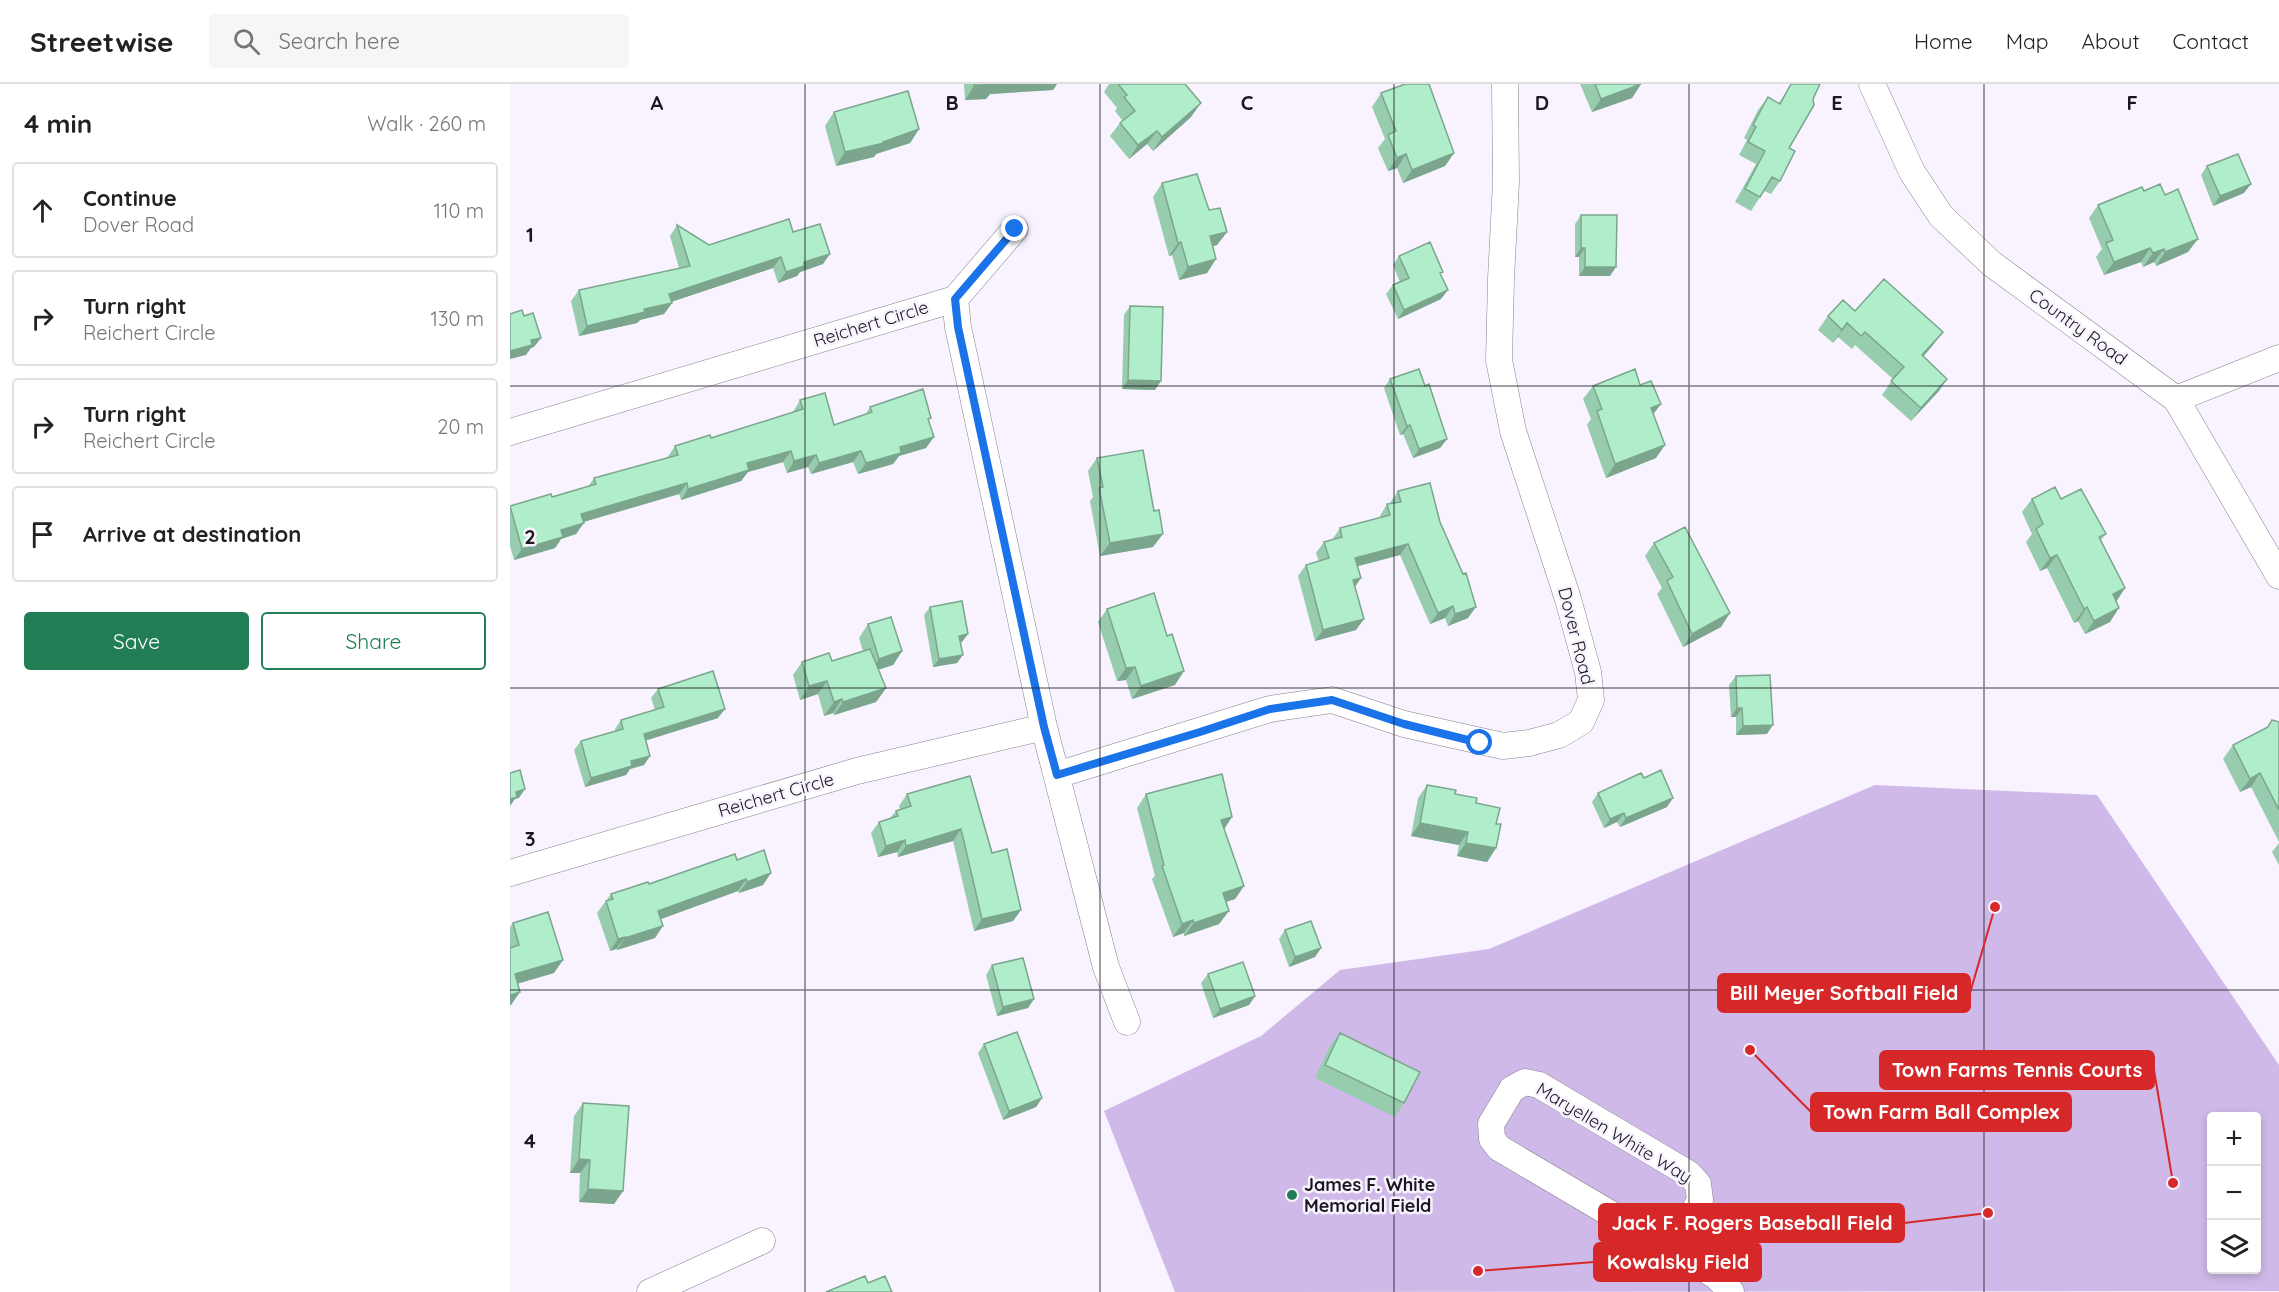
<!DOCTYPE html>
<html lang="en">
<head>
<meta charset="utf-8">
<style>
  :root { --surface:#fff; --page:#f6f6f6; --text:#222; --muted:#767676; --line:#e0e0e0; --accent:#207d54 }
  body { margin:0; font-family:Quicksand,sans-serif; background:var(--page); color:var(--text) }
  .controls { position:absolute; right:18px; bottom:18px; display:grid; overflow:hidden; border-radius:6px; box-shadow:0 3px 9px #0003 }
  .controls button { width:54px; height:54px; display:grid; place-items:center; padding:0; border:0; border-bottom:2px solid var(--line); background:var(--surface); color:var(--text); font:30px sans-serif }
  .stop { position:absolute; width:18px; height:18px; margin:-14px; border:4px solid #1a73e8; border-radius:50%; background:#fff }
  .stop.end { background:#1a73e8; border-color:#fff; box-shadow:0 2px 6px #0008 }
  .list { margin:0; padding:0; list-style:none }
  h2 { display:flex; justify-content:space-between; align-items:center; height:78px; margin:0; padding:0 24px; font-size:26px }
  h2 small { font-size:20px; font-weight:400; color:var(--muted) }
  .list li { display:grid; grid-template-columns:39px 1fr auto; gap:18px; align-items:center; box-sizing:border-box; height:96px; margin:0 12px 12px; padding:0 12px; border:2px solid var(--line); border-radius:6px }
  .list b { display:block; font-size:22px; white-space:nowrap }
  .list p { margin:0; font-size:20px; white-space:nowrap; color:var(--muted) }
  .list em { font-size:20px; font-style:normal; color:var(--muted) }
  .actions { display:flex; gap:12px; padding:18px 24px }
  .actions a { flex:1; padding:14px 0; border:2px solid var(--accent); border-radius:6px; text-align:center; font-size:21px; color:var(--accent) }
  .actions .main { background:var(--accent); color:#fff }
  .icon { flex:none; width:33px; height:33px; fill:none; stroke:currentColor; stroke-width:2; stroke-linecap:round; stroke-linejoin:round }
  .map { position:relative; flex:none; width:1769px; height:1208px; overflow:hidden }
  header { display:flex; align-items:center; gap:36px; box-sizing:border-box; height:84px; padding:0 30px; background:var(--surface); border-bottom:2px solid var(--line) }
  header strong { font-size:28px }
  nav { display:flex; gap:33px; margin-inline-start:auto; font-size:21px }
  .search { width:420px; height:54px; background:var(--page); display:flex; align-items:center; gap:15px; box-sizing:border-box; padding:0 21px; border-radius:6px; color:var(--muted); font-size:22px }
  main { display:flex }
  aside { flex:1; background:var(--surface) }
  .map>svg:first-child { display:block }
  .green { fill:#cfb9e9; fill-rule:evenodd }
  .lines { fill:none; stroke-linecap:round; stroke-linejoin:round }
  .minor-casing { stroke:#86818b; stroke-width:27 }
  .minor { stroke:#fff; stroke-width:26 }
  .wall { fill:#97ccae }
  .shaded-wall { fill:#7ba68d }
  .building { fill:#b0edca; stroke:#7ba68d; stroke-width:1.5 }
  .route { stroke:#1a73e8; stroke-width:8 }
  .grid { fill:none; stroke:#1a181c; stroke-width:1.5; stroke-opacity:0.55 }
  .poi-dot { fill:#207d54; stroke:#f8f3fe; stroke-width:2 }
  .labels { text-anchor:middle; stroke-width:5; stroke-linejoin:round; paint-order:stroke }
  .street-label { font-size:18px; fill:#1a181c; stroke:#f8f3fe }
  .poi-label { font-size:18px; font-weight:bold; fill:#1a181c; stroke:#f8f3fe; text-anchor:start }
  .grid-label { font-size:20px; text-anchor:middle; font-weight:bold; fill:#1a181c; stroke:#f8f3fe; stroke-width:5; stroke-linejoin:round; paint-order:stroke }
  .leader { fill:none; stroke:#d62828; stroke-width:2 }
  .callout-dot { fill:#d62828; stroke:#f8f3fe; stroke-width:2 }
  .callout { fill:#d62828; stroke:#d62828; stroke-width:2 }
  .callout-label { font-size:20px; text-anchor:middle; font-weight:bold; fill:#fff }
</style>
</head>
<body>
<header>
<strong>Streetwise</strong>
<div class="search"><svg class="icon" aria-label="search" viewBox="0 0 24 24"><circle cx="10" cy="10" r="6"/><path d="M15 15l6 6"/></svg>Search here</div>
<nav><a>Home</a><a>Map</a><a>About</a><a>Contact</a></nav>
</header>
<main>
<aside>
<h2>4 min<small>Walk · 260 m</small></h2>
<ul class="list">
<li><svg class="icon" aria-label="ahead" viewBox="0 0 24 24"><path d="M12 20V5M6 11l6-6 6 6"/></svg><div><b>Continue</b><p>Dover Road</p></div><em>110 m</em></li>
<li><svg class="icon" aria-label="right" viewBox="0 0 24 24"><path d="M7 20v-9h11M14 6l5 5-5 5"/></svg><div><b>Turn right</b><p>Reichert Circle</p></div><em>130 m</em></li>
<li><svg class="icon" aria-label="right" viewBox="0 0 24 24"><path d="M7 20v-9h11M14 6l5 5-5 5"/></svg><div><b>Turn right</b><p>Reichert Circle</p></div><em>20 m</em></li>
<li><svg class="icon" aria-label="arrive" viewBox="0 0 24 24"><path d="M6 21V4h12l-3 4 3 4H6"/></svg><div><b>Arrive at destination</b></div></li>
</ul>
<div class="actions"><a class="main">Save</a><a>Share</a></div>
</aside>
<div class="map">
<svg width="1769" height="1208" viewBox="0 0 1769 1208">
  <rect width="100%" height="100%" fill="#f8f3fe"/>
  <path class="green" d="M1365,701l222,10 182,270v226l-1104,1 -71,-181 157,-75 79,-66 149,-21zM1702,1032h44v154h-44z"/>
  <g class="lines">
    <g class="minor-casing">
      <path id="minor" d="M1362,0l40,88 29,44 51,48 184,135 103,177
        M445,215l3,28 86,400 62,240 21,55
        M1666,315l103,-41
        M0,348l445,-133 60,-70
        M547,691l213,-66 62,-9 72,24 99,22 26,-3 30,-8 22,-13 10,-22 -3,-28 -20,-73 -55,-168 -14,-71 2,-81 5,-97 -1,-98
        M0,789l347,-102 187,-44
        M1163,1166l27,-50 -2,-16 -9,-10 -150,-89 -14,-3 -13,7 -21,35 1,15 7,9 217,128 15,16
        M140,1208l112,-51"/>
    </g>
    <use href="#minor" class="minor"/>
  </g>
  <path class="wall" d="M454,0h93l-4,6 -63,4 -4,5 -21,1z
    M599,0h76l6,33 -38,34 -6,-7 -18,15 -19,-23 10,-13 2,-3 -7,-9 2,-3 -13,-16z
    M1070,0h61l-9,14 -40,14z
    M1281,0l-2,64 -9,33 -9,13 -7,-3 -13,20 -16,-9 21,-38 -17,-9 8,-15 -3,-2 14,-28 10,-13 11,6z
    M871,9l73,60 -9,13 -42,17 -6,-15 -9,3 -10,-23 7,-9 -13,-32z
    M324,28l85,17 -9,14 -34,11 -2,3 -38,9 -11,-40z
    M1697,82l37,27 -31,13 -12,-31z
    M652,99l65,49 -10,13 -5,1 4,13 -9,14 -28,7 -7,-25 -3,1 -16,-59z
    M1634,107l44,61 -32,14 -2,-4 -11,5 -2,-5 -37,13 -8,-18 6,-8 -13,-31 9,-13z
    M1071,131l29,61h-31v-19h-4v-33z
    M167,141l32,20 84,-13 30,32 -23,8 -3,4 -19,7 -5,-15 -102,34 1,1 -8,11 -24,6 -3,3 -58,13 -8,-35 8,-11 100,-22 -9,-32z
    M889,172l42,19v24l-43,20 -12,-25 7,-9 7,-3 -7,-17z
    M620,222l25,84 -33,-1 2,-74z
    M1345,227l78,34 -10,12 24,22 -9,13 -27,29 -29,-26 11,-16 -38,-34 -3,4 -14,-12 -5,6 -15,-13 10,-14z
    M880,295l57,60 -7,9 -27,10 -10,-24 -3,1 -16,-47z
    M1130,301l21,19 -8,10 3,44 -50,20 -19,-53 4,-6 -8,-20 10,-13z
    M290,316l34,25 31,-10 5,-8 59,14 -3,27 -27,8 -6,8 -35,10 -5,-12 -42,12 -3,-7 -21,6 -4,-11 -35,10 -7,9 -60,19 -2,-6 -96,28 -7,12 -15,5 -6,9 -41,12 -4,-14v-40l42,-9 36,-10 6,-9 73,-20 8,-12 36,-8 82,-26z
    M587,374l57,53 -1,36 -53,9 -10,-55 3,-4 -5,-26z
    M888,407l42,31 28,96 -20,8 -3,-8 -15,6 -30,-69 -42,11 -3,20 1,44 -41,11 -17,-65 8,-11 13,-4 -3,-8 8,-11 8,-2 8,-12 40,-10v-2l7,-12h4l-1,-1z
    M1522,415h29l45,35 -5,6 24,48 -9,13 -6,21 -25,12 -7,-13 -4,2 -27,-55 -7,3 -14,-29 6,-8 -10,-22z
    M1144,459l67,84 -38,20 -26,-53 5,-6 -17,-32z
    M420,523l32,35h-1l-4,21 -24,4 -9,-52z
    M597,525l68,76 -43,14 -6,-19 -9,1 -19,-59z
    M358,540l34,27 -9,14 -15,5 8,18 -10,14 -42,13 -1,-2 -9,3 -6,-22 -18,6 -7,-25 9,-13 30,-1 31,-10 -4,-13z
    M1226,592l31,58 -31,1v-18h-5l-2,-32z
    M148,605l60,29 -72,22 4,16 -6,9 -14,4 -4,6 -41,12 -11,-37 7,-9 34,-10v-2l6,-9 34,-10 -4,-12z
    M1762,636l7,2v120l-28,-55 -11,5 -17,-33 10,-14 34,-17z
    M460,692l43,145 -39,10 -21,-90 -55,16 -1,-5 -19,5 -7,-24 8,-11 11,-4 6,-7 4,-2 -1,-3 8,-12z
    M1134,694l23,29 -47,20 -3,-5 -13,6 -12,-26 6,-9z
    M917,701l49,18 20,21v24l-9,14 -30,-6 2,-11 -48,-9 7,-38z
    M636,710l78,35 20,57 -9,13 -9,3 3,9 -10,13 -35,12v-3l-11,4 -21,-58 3,-3 -18,-68z
    M1769,759v22l-7,-13z
    M227,776l26,25 -24,8 -1,-2 -77,28 -6,19 -38,12 -1,-1 -6,2 -13,-38 14,-19 38,-10z
    M3,839l41,50 -36,10 2,9 -10,13v-78z
    M775,846l36,18 -6,9 -26,10 -10,-28z
    M482,881l42,34 -6,9 -31,8 -11,-41z
    M698,890l47,22 -6,9 -36,13 -12,-35z
    M830,949l64,70 -9,14 -80,-39 15,-32z
    M474,960l58,54 -6,9 -33,13 -25,-67z
    M73,1019l40,88 -9,13 -35,-2 1,-29h-10l4,-57z"/>
  <path class="shaded-wall" d="M483,0h64l-4,6 -63,4 -4,5 -21,1 9,-14z
    M1131,0l-9,14 -40,14 9,-13z
    M691,19l-10,14 -38,34 9,-14z
    M409,45l-9,14 -34,11 -2,3 -38,9 9,-14 38,-10z
    M647,47l-10,13 -18,15 9,-14z
    M944,69l-9,13 -42,17 9,-13z
    M896,70l-9,14 -9,3 9,-13z
    M1741,100l-7,9 -31,13 7,-10z
    M717,148l-10,13 -17,5 10,-14z
    M1688,155l-10,13 -32,14 9,-14z
    M671,158l-9,13 -3,1 9,-13z
    M1071,164h4l-6,9h-4z
    M1640,164l-9,14 -37,13 10,-13z
    M1654,165l-10,13 -11,5 10,-14z
    M320,170l-7,10 -23,8 -3,4 -19,7 8,-11 18,-10z
    M271,173l-8,11 -111,37 7,-11z
    M706,175l-9,14 -28,7 9,-13z
    M1075,183h31l-6,9h-31z
    M938,206l-7,9 -43,20 6,-9z
    M162,219l-8,11 -24,6 -3,3 -58,13 8,-10 57,-17z
    M1337,239l-9,14 -5,6 9,-13z
    M1433,248l-10,13 -21,24 10,-14z
    M31,254l-7,9 -3,1 -5,7 -16,4v-8l21,-11z
    M1437,295l-9,13 -27,29 10,-13z
    M618,296l33,1 -6,9 -33,-1z
    M1151,320l-10,13v-9z
    M900,341l-7,9 -3,1 7,-9z
    M424,353l-8,11 -27,8 -6,8 -35,10 8,-11 34,-16z
    M937,355l-7,9 -27,10 6,-9z
    M1155,361l-9,13 -50,20 9,-14z
    M281,367l-8,11 -35,10 -7,9 -60,19 7,-11 59,-26z
    M351,367l-8,11 -42,12 8,-11z
    M306,371l-8,12 -21,6 7,-12z
    M177,399l-8,11 -106,31 8,-11z
    M74,439l-8,11 -15,5 -6,9 -41,12 8,-11 39,-19z
    M653,450l-10,13 -53,9 10,-13z
    M898,460l-8,11 -53,14 8,-11z
    M1547,471l-10,13 -7,3 10,-13z
    M851,494l-8,12v-10z
    M1615,504l-9,14 -3,-8z
    M943,522l-8,12 -15,6 8,-11z
    M966,523l-8,11 -20,8 7,-12z
    M1577,523l-9,14 -4,2 10,-14z
    M1609,524l-9,14 -25,12 9,-13z
    M1220,529l-9,14 -38,20 9,-13z
    M854,535l-8,11 -41,11 8,-11z
    M458,550l-6,8 -8,2 5,-8z
    M392,567l-9,14 -23,7 9,-13z
    M453,571l-6,8 -24,4 6,-8z
    M625,583l-9,13 -9,1 9,-13z
    M674,587l-9,14 -43,14 9,-13z
    M317,597l-9,13 -18,6 9,-14z
    M376,604l-10,14 -42,13 9,-13z
    M332,615l-9,14 -9,3 10,-14z
    M1227,624h5l-6,9h-5z
    M215,625l-7,9 -80,25 6,-9z
    M1263,641l-6,9 -31,1 7,-9z
    M140,672l-6,9 -14,4 -4,6 -41,12 6,-9 40,-17z
    M1750,689l-9,14 -11,5 10,-13z
    M15,705l-6,9 -4,1 -5,7v-7l6,-7z
    M1163,714l-6,9 -47,20 6,-9z
    M1114,729l-7,9 -13,6 6,-9z
    M722,733l-9,14 -2,-11z
    M910,739l48,9 -9,13 -48,-9z
    M451,745l-8,12 -55,16 8,-11z
    M395,756l-8,12 -19,5 8,-11z
    M956,759l30,5 -9,14 -30,-6z
    M261,789l-8,12 -24,8 8,-11z
    M236,795l-8,12 -88,32 8,-12z
    M734,802l-9,13 -22,7 10,-13z
    M511,826l-8,11 -39,10 8,-12z
    M719,827l-10,13 -35,12 10,-13z
    M683,836l-9,13 -11,4 9,-13z
    M153,842l-8,12 -38,12 8,-12z
    M115,853l-9,12 -6,2 8,-12z
    M811,864l-6,9 -26,10 6,-10z
    M53,876l-9,13 -44,13 5,-12z
    M10,908l-9,13h-1v-10z
    M745,912l-6,9 -36,13 7,-9z
    M524,915l-6,9 -31,8 6,-9z
    M532,1014l-6,9 -33,13 6,-9z
    M69,1075l11,1 -10,13h-10z
    M78,1105l35,2 -9,13 -35,-2z"/>
  <path class="building" d="M464,0h22v1l-22,1z
    M608,0h67l16,19 -39,34 -5,-6 -19,14 -18,-22 15,-12 -11,-14 3,-2z
    M895,0h24l25,69 -42,17 -6,-16 -9,4 -9,-23 8,-4 -15,-38z
    M1085,0h46l-40,15z
    M1281,0h29l-7,15 1,6 -25,43 6,3 -15,30 -8,-4 -12,20 -15,-8 20,-38 -17,-9 8,-15 -3,-2 15,-28 12,7z
    M398,7l11,38 -36,13 1,1 -39,9 -11,-40z
    M1728,70l13,30 -31,12 -13,-30z
    M687,90l12,36 11,-2 7,24 -17,4 6,23 -28,8 -7,-25 -3,1 -16,-60z
    M1650,100l5,11 13,-6 20,50 -33,13 -1,-3 -11,4 -3,-5 -36,14 -8,-19 7,-3 -15,-35 44,-18 2,4z
    M1071,131h36l-1,52h-31v-19h-4z
    M279,135l4,13 27,-8 10,30 -26,8v4l-18,6 -5,-15 -112,37 3,9 -28,6 1,3 -58,14 -8,-36 111,-24 -13,-41 32,20z
    M920,158l13,30 -3,1 8,17 -44,20 -11,-25 16,-7 -10,-22z
    M1374,195l59,53 -21,23 25,24 -26,29 -30,-27 13,-14 -39,-35 -4,4 -14,-13 -5,7 -14,-14 15,-16 12,11z
    M620,222l33,1 -2,74 -33,-1z
    M12,226l2,6 9,-3 8,25 -10,2 1,5 -22,6v-37z
    M909,285l6,17 4,-2 18,55 -28,10 -9,-24 -3,1 -17,-47z
    M1125,285l5,16 11,-4 10,23 -10,4 14,37 -50,19 -18,-53 5,-2 -9,-23z
    M413,305l8,29 -3,1 6,18 -34,10 1,6 -35,10 -5,-12 -42,12 -3,-8 -22,6 -3,-10 -44,12 2,7 -61,19 -1,-6 -106,31 3,9 -23,7 2,7 -41,12 -12,-43 41,-12 1,3 44,-13 -2,-6 84,-23 -3,-9 35,-11 1,3 92,-29 -3,-9 25,-7 9,32 38,-13 -2,-5z
    M633,366l11,61 5,-1 4,24 -53,9 -11,-55 4,-1 -6,-29z
    M920,399l10,39 23,52 3,-1 10,34 -21,7 -2,-8 -15,7 -30,-69 -53,14 6,20 -8,2 11,39 -41,11 -17,-65 23,-7 -5,-16 18,-5 -2,-9 50,-13 -3,-11 14,-2 -3,-11z
    M1545,403l6,12 20,-10 25,45 -7,3 26,51 -12,6 6,14 -25,13 -7,-14 -3,2 -27,-54 -7,3 -14,-29 7,-5 -11,-25z
    M1175,443l45,86 -38,21 -25,-53 6,-4 -19,-34z
    M644,509l13,43 5,-2 12,37 -43,15 -6,-19 -9,1 -19,-59z
    M452,517l6,33 -9,2 4,19 -24,4 -9,-52z
    M381,533l11,34 -23,8 -11,-35z
    M360,565l16,39 -43,14 -1,-3 -8,3 -7,-21 -18,5 -7,-24 27,-9 3,8z
    M203,587l12,38 -81,25 6,22 -19,5 1,5 -41,12 -10,-37 42,-12 -2,-9 43,-13 -6,-18z
    M1260,591l3,50 -30,1 -1,-18h-5l-1,-32z
    M1762,636l7,2v88l-19,-37 -10,6 -17,-34 35,-18z
    M10,686l5,19 -9,3 1,5 -7,2v-26z
    M1151,686l12,28 -47,20 -2,-5 -14,6 -12,-26 43,-20 3,5z
    M712,690l10,43 -11,3 23,66 -21,7 6,18 -35,12 -1,-3 -11,4 -20,-58 2,-1 -18,-71z
    M460,692l22,77 15,-4 14,61 -39,9 -21,-90 -55,17 -1,-6 -19,6 -7,-24 19,-6 -2,-5 15,-5 -4,-12z
    M917,701l29,5 -1,4 22,4 -1,5 24,5 -4,16h5l-5,24 -30,-5 2,-11 -48,-9z
    M254,766l7,23 -24,9 -1,-3 -88,32 5,15 -38,12v-1l-7,2 -12,-38 7,-2 -2,-5 37,-12 1,2 86,-30 2,6z
    M38,828l15,48 -48,14 5,18 -10,3v-47l9,-3 -6,-22z
    M801,837l10,27 -26,9 -10,-27z
    M513,874l11,41 -31,8 -11,-42z
    M733,878l12,34 -35,13 -12,-35z
    M507,948l25,66 -33,13 -25,-67z
    M830,949l80,39 -16,31 -79,-38z
    M73,1019l46,3 -6,85 -35,-2 2,-29 -11,-1z
    M355,1192l3,7 17,-7 7,16h-66z"/>
  <g class="lines">
    <path class="route" d="M505,145l-60,70 3,28 86,400 13,48 143,-43 70,-23 62,-9 72,24 76,19"/>
  </g>
  <path class="grid" d="M295,0v1208M590,0v1208M884,0v1208M1179,0v1208M1474,0v1208M0,302h1769M0,604h1769M0,906h1769"/>
  <circle class="poi-dot" cx="782" cy="1111" r="6"/>
  <g class="labels">
    <g class="street-label">
      <text transform="translate(361 240) rotate(-17)" y="6">Reichert Circle</text>
      <text transform="translate(1568 243) rotate(36)" y="6">Country Road</text>
      <text transform="translate(1066 552) rotate(76)" y="6">Dover Road</text>
      <text transform="translate(266 711) rotate(-16)" y="6">Reichert Circle</text>
      <text transform="translate(1104 1049) rotate(31)" y="6">Maryellen White Way</text>
    </g>
    <g class="poi-label">
      <text x="794" y="1107">James F. White<tspan x="794" dy="21">Memorial Field</tspan></text>
    </g>
  </g>
  <g class="grid-label">
    <text x="147" y="26">A</text>
    <text x="442" y="26">B</text>
    <text x="737" y="26">C</text>
    <text x="1032" y="26">D</text>
    <text x="1327" y="26">E</text>
    <text x="1622" y="26">F</text>
    <text x="20" y="158">1</text>
    <text x="20" y="460">2</text>
    <text x="20" y="762">3</text>
    <text x="20" y="1064">4</text>
  </g>
  <path class="leader" d="M1485 823L1460 909M1663 1099L1644 986M1240 966L1301 1028M1478 1129L1394 1139M968 1187L1084 1178"/>
  <g class="callout-dot">
    <circle cx="1485" cy="823" r="6"/>
    <circle cx="1663" cy="1099" r="6"/>
    <circle cx="1240" cy="966" r="6"/>
    <circle cx="1478" cy="1129" r="6"/>
    <circle cx="968" cy="1187" r="6"/>
  </g>
  <g class="callout">
    <rect x="1208" y="890" width="252" height="38" rx="6"/>
    <rect x="1370" y="967" width="274" height="38" rx="6"/>
    <rect x="1301" y="1009" width="260" height="38" rx="6"/>
    <rect x="1089" y="1120" width="305" height="38" rx="6"/>
    <rect x="1084" y="1159" width="167" height="38" rx="6"/>
  </g>
  <g class="callout-label">
    <text x="1334" y="916">Bill Meyer Softball Field</text>
    <text x="1507" y="993">Town Farms Tennis Courts</text>
    <text x="1431" y="1035">Town Farm Ball Complex</text>
    <text x="1242" y="1146">Jack F. Rogers Baseball Field</text>
    <text x="1168" y="1185">Kowalsky Field</text>
  </g>
</svg>
<div class="controls">
<button>+</button>
<button>−</button>
<button><svg class="icon" aria-label="layers" viewBox="0 0 24 24"><path d="M12 4l9 5-9 5-9-5zM3 14l9 5 9-5"/></svg></button>
</div>
<div class="stop" style="left:970px;top:659px"></div>
<div class="stop end" style="left:505px;top:145px"></div>
</div>
</main>
</body>
</html>
